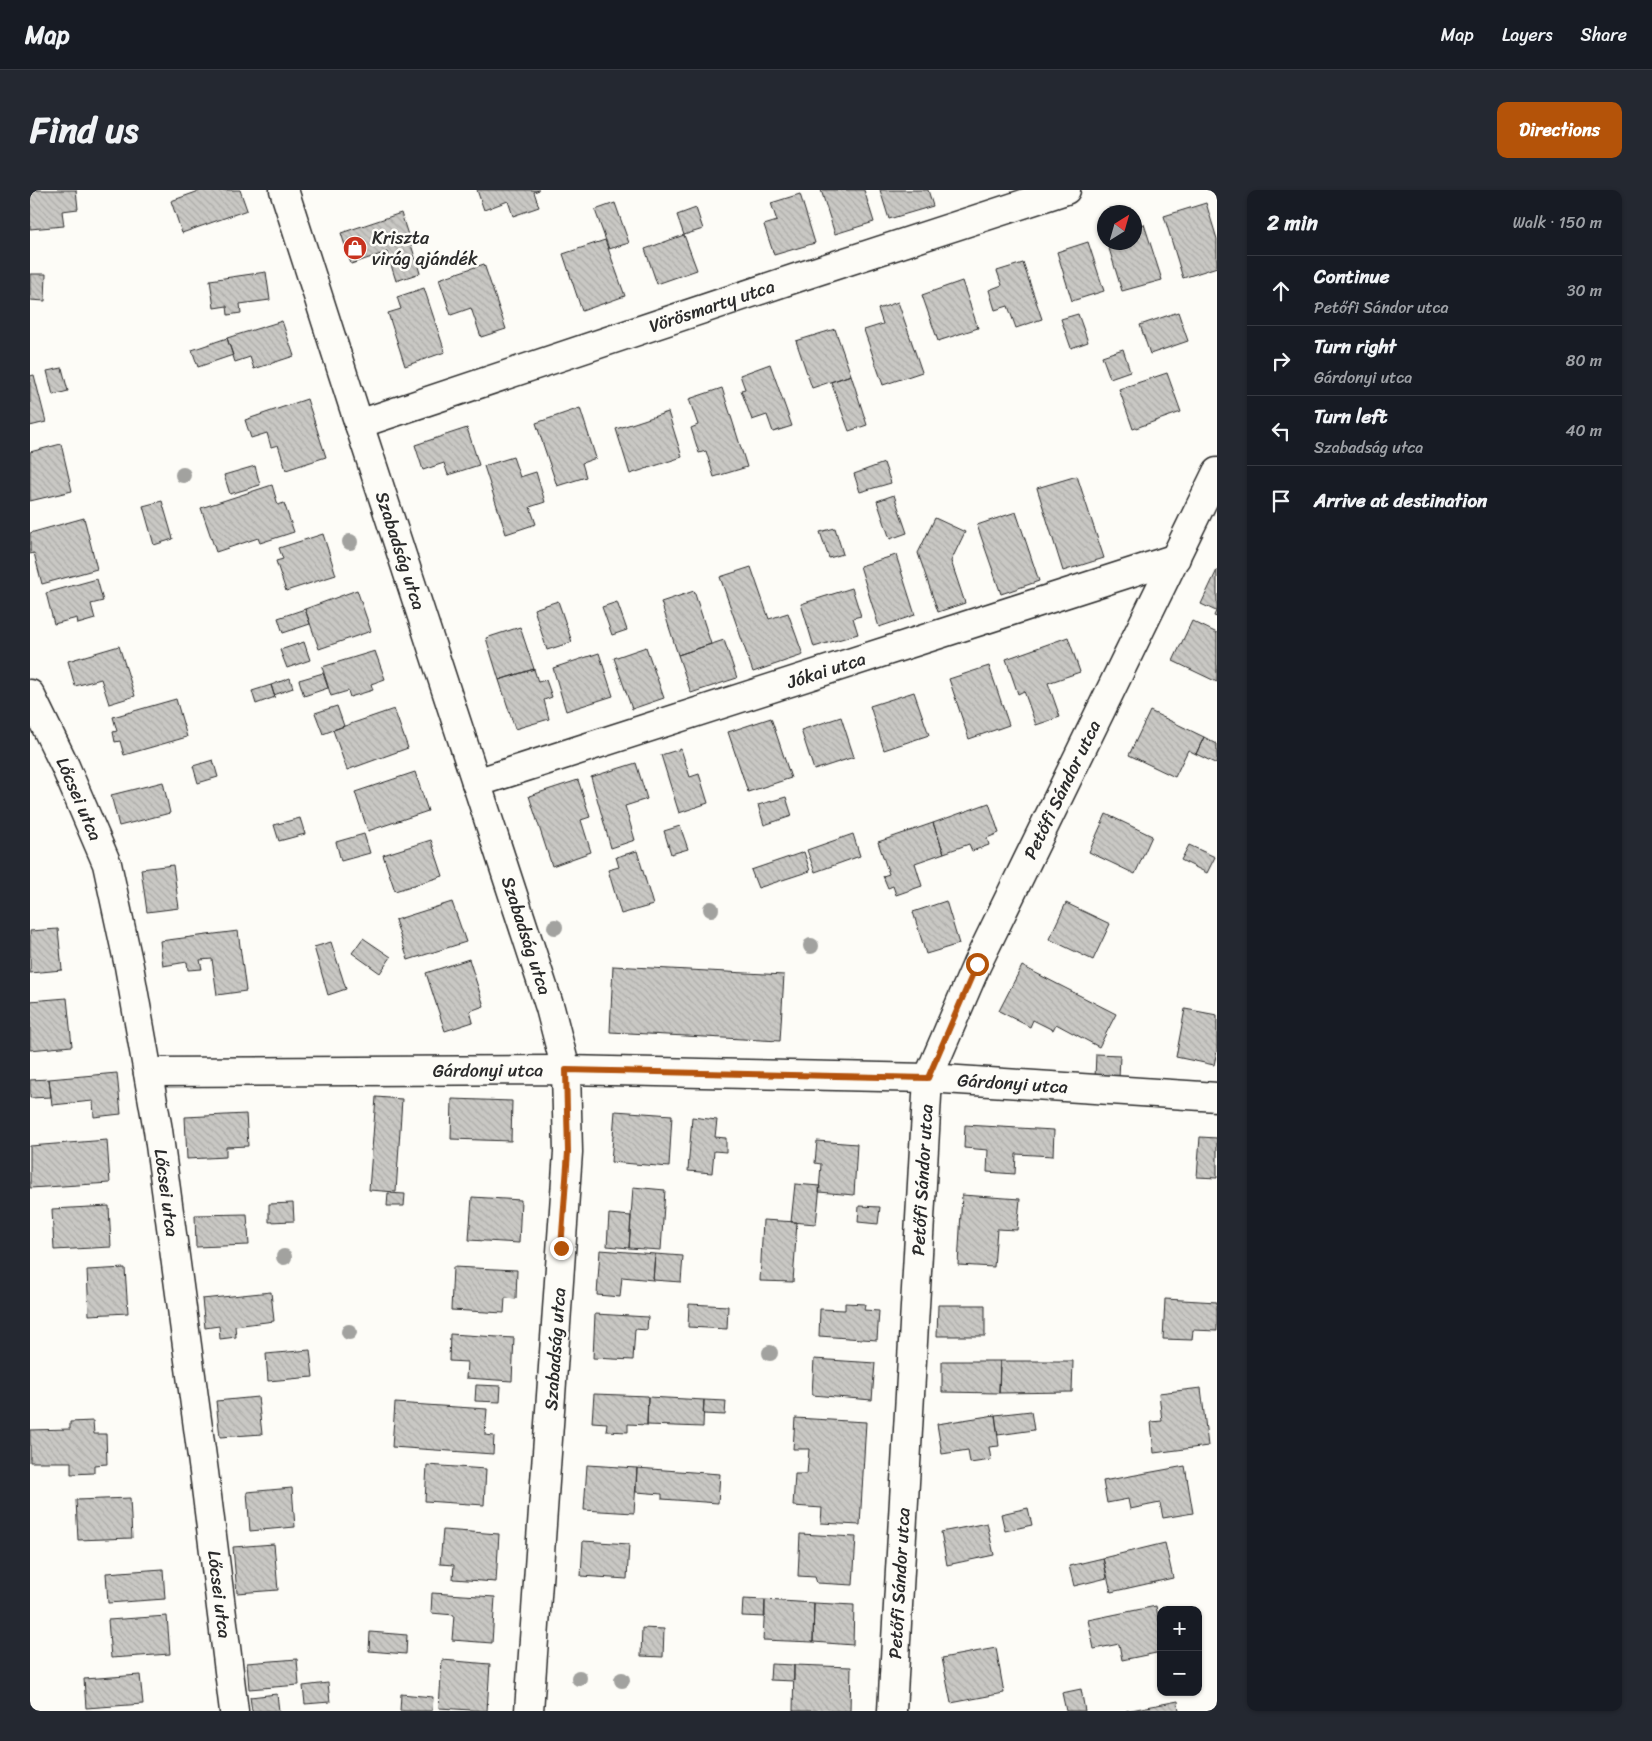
<!DOCTYPE html>
<html lang="en">
<head>
<meta charset="utf-8">
<style>
  :root { --surface:#171b24; --page:#242831; --text:#f1f3f6; --muted:#9ea1a6; --line:#363941; --accent:#b45309 }
  body { margin:0; font-family:Sriracha,sans-serif; background:var(--page); color:var(--text) }
  .controls { position:absolute; right:15px; bottom:15px; display:grid; overflow:hidden; border-radius:10px; box-shadow:0 1px 4px #0004 }
  .controls button { width:45px; height:45px; display:grid; place-items:center; padding:0; border:0; border-bottom:1px solid var(--line); background:var(--surface); color:var(--text); font:25px sans-serif }
  .compass { position:absolute; left:1067px; top:15px; width:45px; height:45px; border-radius:50%; background:var(--surface); box-shadow:0 1px 4px #0004; rotate:37deg }
  .stop { position:absolute; width:15px; height:15px; margin:-11px; border:4px solid #b45309; border-radius:50%; background:#fff }
  .stop.end { background:#b45309; border-color:#fff; box-shadow:0 1px 5px #0008 }
  .list { margin:0; padding:0; list-style:none }
  h2 { display:flex; justify-content:space-between; align-items:center; height:65px; margin:0; padding:0 20px; font-size:21px }
  h2 small { font-size:16px; font-weight:400; color:var(--muted) }
  .list li { display:grid; grid-template-columns:32px 1fr auto; gap:15px; align-items:center; box-sizing:border-box; height:70px; padding:0 20px; border-top:1px solid var(--line) }
  .list b { display:block; font-size:19px; white-space:nowrap }
  .list p { margin:0; font-size:16px; white-space:nowrap; color:var(--muted) }
  .list em { font-size:16px; font-style:normal; color:var(--muted) }
  .icon { flex:none; width:28px; height:28px; fill:none; stroke:currentColor; stroke-width:2; stroke-linecap:round; stroke-linejoin:round }
  .map { position:relative; flex:none; width:1187px; height:1521px; overflow:hidden; border-radius:10px }
  header { display:flex; align-items:center; gap:30px; box-sizing:border-box; height:70px; padding:0 25px; background:var(--surface); border-bottom:1px solid var(--line) }
  header strong { font-size:24px }
  nav { display:flex; gap:28px; margin-inline-start:auto; font-size:18px }
  .intro { display:flex; align-items:center; justify-content:space-between; box-sizing:border-box; height:120px; padding:0 30px }
  h1 { margin:0; font-size:35px }
  .button { padding:12px 22px; border-radius:10px; background:var(--accent); color:#fff; font-size:18px; font-weight:700 }
  main { display:flex; gap:30px; padding:0 30px }
  aside { flex:1; background:var(--surface); border-radius:10px; box-shadow:0 1px 4px #0004 }
  .map>svg:first-child { display:block }
  .building { fill:url(#building-back-hatch); stroke:#2b2b2b }
  .lines { fill:none; stroke-linecap:round; stroke-linejoin:round }
  .street-casing { stroke:#2b2b2b; stroke-width:31 }
  .secondary-casing { stroke:#2b2b2b; stroke-width:31 }
  .street { stroke:#fdfcf7; stroke-width:28 }
  .secondary { stroke:#fdfcf7; stroke-width:28 }
  .tree { fill:#a2a29f }
  .route { stroke:#b45309; stroke-width:6 }
  .labels { text-anchor:middle; stroke-width:5; stroke-linejoin:round; paint-order:stroke }
  .poi-label { font-size:18px; fill:#2b2b2b; stroke:#fdfcf7; text-anchor:start }
  .street-label { font-size:18px; fill:#2b2b2b; stroke:#fdfcf7 }
</style>
</head>
<body>
<header>
<strong>Map</strong>
<nav><a>Map</a><a>Layers</a><a>Share</a></nav>
</header>
<div class="intro"><h1>Find us</h1><a class="button">Directions</a></div>
<main>
<div class="map">
<svg width="1187" height="1521" viewBox="0 0 1187 1521">
  <defs>
    <pattern id="building-back-hatch" width="6" height="6" patternUnits="userSpaceOnUse" patternTransform="scale(1.25)"><rect width="6" height="6" fill="#c9c8c4"/><path d="M-1 5l2 2M0 0l6 6M5-1l2 2" fill="none" stroke="#adaca9"/></pattern>
  </defs>
  <rect width="100%" height="100%" fill="#fdfcf7"/>
  <filter id="ink" filterUnits="userSpaceOnUse"><feTurbulence type="fractalNoise" baseFrequency=".02" numOctaves="2"/><feDisplacementMap in="SourceGraphic" scale="10" xChannelSelector="R" yChannelSelector="G"/><feConvolveMatrix kernelMatrix="1 2 1 2 8 2 1 2 1" color-interpolation-filters="sRGB"/></filter>
  <g filter="url(#ink)">
    <path class="building" d="M0,0h46l2,19 -16,2 2,15 -34,3z
      M172,0h38l7,20 -65,23 -11,-32z
      M447,0h62l-5,2 5,15 -26,9 -5,-15 -24,9z
      M791,0h43l10,32 -39,12z
      M850,0h48l5,16 -44,13z
      M770,4l15,49 -41,12 -10,-30 13,-4 -6,-18z
      M585,13l14,40 -20,6 -14,-39z
      M1176,13l11,36v28l-34,11 -19,-62z
      M666,18l7,21 -19,6 -7,-20z
      M371,23l19,60 -24,8 -9,-29 -36,12 -10,-31z
      M1114,34l18,56 -40,11 -15,-49h27v-15z
      M654,45l13,35 -40,14 -12,-35z
      M575,50l20,56 -43,15 -19,-57z
      M1058,52l16,49 -32,10 -15,-49z
      M993,73l19,56 -26,9 -8,-22 -13,4 -6,-20 13,-5 -5,-14z
      M454,74l22,65 -25,8 -10,-29 -20,7 -12,-36z
      M236,82l4,28 -30,4 1,9 -13,2 -1,-9 -13,2 -4,-28z
      M0,84h16l-1,27 -15,-1z
      M932,91l16,47 -40,13 -16,-46z
      M394,98l21,64 -40,14 -17,-53 13,-4 -4,-12z
      M868,112l24,70 -39,13 -19,-55 19,-6 -5,-15z
      M1148,122l10,29 -38,13 -10,-29z
      M1048,124l10,28 -17,6 -10,-29z
      M252,131l12,35 -40,13 -4,-12 -15,5 -8,-24z
      M805,139l16,46 -39,13 -16,-47z
      M197,148l6,17 -35,12 -6,-17z
      M1093,159l7,22 -20,7 -8,-22z
      M740,174l22,62 -19,6 -6,-17 -15,5 -11,-30 4,-1 -5,-14z
      M32,178l6,23 -15,4 -6,-24z
      M1137,183l14,39 -48,17 -14,-40z
      M4,185l12,47 -16,4v-50z
      M821,185l16,50 -18,6 -18,-49z
      M692,198l25,79 -33,10 -8,-26 -7,2 -8,-25 7,-3 -9,-26z
      M277,209l19,58 -40,13 -8,-25 -7,2 -4,-14 -16,5 -6,-18z
      M550,218l16,50 -14,5 4,14 -29,9 -21,-63z
      M638,222l14,45 -52,17 -14,-45z
      M437,238l12,37 -31,10 -4,-12 -21,7 -8,-25z
      M31,254l11,47 -42,10v-49z
      M483,267l7,20 16,-5 9,30 -15,5 6,17 -30,10 -22,-68z
      M854,273l7,20 -31,9 -6,-18z
      M225,276l5,19 -30,9 -6,-19z
      M1047,286l27,82 -41,13 -26,-83z
      M242,295l6,20 6,-2 10,29 -34,11 -2,-5 -42,14 -15,-44z
      M864,305l13,38 -17,6 -13,-38z
      M132,311l11,38 -19,6 -11,-39z
      M986,322l23,69 -38,13 -24,-69z
      M54,328l13,51 -55,15 -8,-31 -4,1v-21z
      M905,328l30,14 -14,29 14,42 -27,9 -20,-59z
      M805,338l8,26 -14,4 -9,-26z
      M293,344l13,41 -50,16 -10,-30 7,-2 -4,-11z
      M866,365l19,60 -36,12 -19,-61z
      M721,377l18,52 19,-6 15,42 -50,17 -33,-95z
      M1187,380v47l-3,-1 2,-5 -15,-7z
      M67,389l6,22 -12,3 4,15 -17,5 -1,-6 -23,6 -8,-31z
      M822,398l9,28 -8,2 5,16 -44,13 -13,-43z
      M327,400l14,41 -52,18 -14,-40z
      M664,401l17,53 -33,11 -17,-53z
      M528,411l14,41 -25,8 -13,-41z
      M587,412l10,28 -15,5 -10,-28z
      M275,419l5,15 -27,9 -5,-15z
      M1162,431l25,12v49l-44,-21z
      M490,437l14,42 -35,11 -13,-42z
      M1038,447l12,35 -32,11 12,34 -24,8 -12,-34 -6,3 -12,-35z
      M694,450l13,38 -46,15 -13,-38z
      M274,452l6,18 -23,8 -7,-18z
      M89,456l16,50 -26,8 -8,-25 -26,7 -7,-25z
      M616,457l18,51 -32,11 -18,-51z
      M345,461l10,28 -14,5 2,6 -23,7 -2,-6 -17,5 -9,-29z
      M569,463l14,43 -47,15 -13,-43z
      M959,476l20,59 -40,14 -20,-60z
      M504,479l4,13 8,-2 6,17 -8,3 5,19 -34,10 -16,-49z
      M293,483l5,15 -24,8 -5,-16z
      M260,488l3,10 -19,7 -3,-10z
      M241,495l4,12 -19,7 -4,-13z
      M884,502l15,43 -45,15 -14,-44z
      M146,509l11,38 -63,18 -4,-14 -5,1 -2,-10 4,-1 -4,-14z
      M307,516l7,20 -21,8 -8,-21z
      M364,519l14,39 -61,22 -14,-40z
      M1120,521l54,26 -8,17 -8,-4 -13,27 -46,-22z
      M811,527l13,40 -40,13 -13,-40z
      M741,528l20,60 -43,14 -20,-60z
      M1174,547l13,7v20l-21,-10z
      M651,559l9,28 9,-3 9,29 -29,10 -18,-58z
      M183,570l5,17 -20,6 -5,-17z
      M606,573l11,36 -22,7 10,34 -24,8 -20,-71z
      M385,582l13,39 -60,20 -13,-39z
      M548,590l12,37 -9,3 10,32 -39,14 -23,-70z
      M133,592l7,31 -51,13 -8,-31z
      M756,607l6,19 -28,9 -6,-20z
      M959,613l10,30 -12,5 2,7 -17,6 -3,-7 -25,9 -11,-30z
      M1076,624l46,22 -17,38 -46,-22z
      M270,628l5,16 -26,7 -5,-16z
      M903,633l11,30 -29,10 7,23 -26,9 -3,-9 -5,2 -5,-12 6,-2 -11,-32z
      M650,636l8,23 -17,5 -7,-23z
      M334,644l6,19 -29,8 -5,-19z
      M823,644l7,22 -45,16 -8,-22z
      M401,650l12,36 -48,15 -12,-36z
      M1159,655l26,12 -8,16 -26,-13z
      M607,661l16,54 -32,9 -13,-44 11,-3 -3,-10z
      M774,662l6,19 -52,17 -7,-18z
      M143,675l6,43 -32,4 -6,-43z
      M916,711l13,43 -33,10 -13,-42z
      M422,712l14,40 -58,18 -13,-40z
      M1036,713l44,21 -17,36 -44,-21z
      M28,739l4,41 -32,3v-42z
      M208,741l8,60 -29,4 -5,-36 -12,1 2,9 -14,1 -1,-8 -24,4 -3,-25z
      M333,748l28,19 -11,16 -28,-20z
      M301,752l15,47 -18,6 -14,-48z
      M439,769l15,47 -14,5 3,11 -28,9 -19,-58z
      M583,776l171,9 -4,66 -170,-9z
      M992,776l94,48 -17,33 -43,-23 -3,6 -20,-10 -3,7 -31,-16z
      M37,808l5,48 -42,4v-49z
      M1155,819l32,6v36l-3,14 -38,-8z
      M1066,864l24,1 -1,24 -24,-1z
      M87,883l4,41 -27,3 -1,-16 -41,4 -3,-26z
      M19,889l2,18 -21,1v-18z
      M346,907l26,2 -6,93 -27,-2z
      M422,909l60,2 -1,40 -60,-2z
      M585,921l57,4 -3,52 -58,-5z
      M216,924l2,32 -22,1v10l-39,2 -2,-42z
      M662,927l25,3 -2,17 11,1v14l-12,-1 -2,22 -24,-2z
      M935,935l89,5 -1,26 -37,-2 -1,20 -28,-2 1,-22 -24,-2z
      M1170,947l17,1v40l-20,-1z
      M77,950l3,43 -80,5v-42z
      M787,951l40,3 -3,51 -35,-3 2,-28 -6,-1z
      M765,994l25,2 -4,38 -25,-2z
      M603,997l32,3 -4,60 -32,-2z
      M358,1003l17,1 -1,12h-17z
      M932,1005l58,4 -3,31 -20,-1 -3,38 -36,-2z
      M442,1007l49,3 -2,43 -50,-3z
      M263,1013l1,18 -25,1v-18z
      M79,1016l2,41 -57,3 -2,-41z
      M829,1016l21,1 -2,17 -20,-2z
      M217,1024l2,31 -53,2 -1,-32z
      M579,1024l22,2 -2,32 -22,-2z
      M733,1030l34,2 -4,60 -33,-1z
      M570,1060l55,4 -2,26 -31,-3 -2,20 -23,-2z
      M625,1064l28,2 -2,26 -28,-2z
      M423,1077l64,3 -1,29 -11,-1 -1,15 -53,-3z
      M95,1078l3,45 -39,2 -2,-45z
      M241,1102l3,29 -39,5 1,11 -16,2 -1,-13 -14,2 -3,-29z
      M1135,1109l52,3v29l-24,-1 -1,10 -29,-1z
      M815,1113l20,1 -1,6 15,1 -2,29 -58,-4 1,-27 25,1z
      M659,1114l39,2 -1,23 -39,-2z
      M908,1115h47v31h-48z
      M565,1124l53,3 -1,13 -12,-1 -2,31 -40,-2z
      M420,1144l64,4 -2,43 -46,-3 1,-16 -18,-1z
      M280,1160l3,27 -45,4 -2,-27z
      M784,1169l61,4 -3,37 -60,-5z
      M912,1171h58l-1,32 -57,-1z
      M970,1171h73l-1,31 -73,1z
      M446,1195l25,1 -1,16 -25,-1z
      M1171,1198l7,58 -54,7 -3,-31 11,-1 -3,-28z
      M564,1204l54,2 -1,29 -19,-1v8l-22,-1 1,-8 -15,-1z
      M228,1207l4,37 -42,3 -4,-36z
      M618,1207l56,3 -1,27 -56,-2z
      M674,1210l22,1 -1,14 -22,-1z
      M365,1213l92,6 -2,26 9,1 -1,18 -101,-7z
      M1001,1221l3,19 -36,5 -3,-20z
      M965,1225l4,31 -10,1 2,13 -21,3 -2,-13 -26,4 -5,-30z
      M765,1228l71,4 -6,103 -39,-2 1,-15 -29,-2 2,-32h12l2,-25h-16z
      M63,1231l1,13h12l1,30 -13,1v8l-23,1v-12h-41v-32l40,-1v-7z
      M397,1275l59,4 -2,36 -59,-4z
      M557,1275l50,3 -3,45 -50,-3z
      M1155,1276l8,47 -30,5 -3,-15 -30,6 -2,-10 -21,4 -4,-22z
      M607,1278l83,6 -2,29 -56,-4v-5l-26,-2z
      M262,1298l3,39 -45,4 -3,-39z
      M100,1308l2,40 -54,2 -2,-40z
      M998,1318l4,17 -27,6 -4,-17z
      M957,1333l7,32 -47,10 -6,-33z
      M413,1340l56,4 -3,48 -43,-3 1,-14 -14,-1z
      M770,1344l56,3 -3,48 -36,-2 -2,-6 -17,-1z
      M553,1351l46,3 -2,35 -46,-3z
      M1135,1353l8,35 -62,14 -8,-34z
      M244,1354l4,46 -41,3 -4,-46z
      M1073,1368l4,20 -33,8 -5,-20z
      M133,1379l2,30 -57,4 -2,-30z
      M402,1403l63,4 -3,46 -40,-3 2,-25 -23,-2z
      M713,1409l22,1v17l-23,-1z
      M735,1410l49,3 -1,39 -50,-2z
      M784,1413l40,2 -1,40 -40,-3z
      M1126,1416l5,25v21l-39,8 -3,-16 -25,5 -6,-29z
      M137,1426l3,38 -59,4 -3,-38z
      M612,1438l22,1 -1,28 -22,-1z
      M340,1442l37,3 -1,19 -37,-3z
      M966,1458l8,45 -53,10 -9,-45z
      M267,1469l2,26 -50,4 -2,-26z
      M412,1470l48,4 -3,47 -48,-3z
      M741,1474l23,1v16l-24,-1z
      M764,1475l57,2 -1,44h-57z
      M110,1485l3,29 -57,4 -2,-29z
      M298,1493l2,19 -25,2 -2,-18z
      M1051,1499l4,22h-19l-4,-18z
      M247,1504l2,17h-27l-2,-14z
      M371,1504l32,3 -1,14h-32z
      M1148,1511l1,10h-53z"/>
    <g class="lines">
      <g class="street-casing">
        <g id="street">
          <path id="s1" d="M329,234l440,-147 267,-87"/>
          <path id="s2" d="M0,504l35,72 42,98 22,102 29,164 46,342 30,239"/>
          <path id="s3" d="M446,593l700,-225"/>
          <path id="s4" d="M118,882l418,-2 362,8 289,19"/>
          <path id="s5" d="M862,1521l36,-633 49,-114 240,-492"/>
        </g>
      </g>
      <g class="secondary-casing">
        <g id="secondary">
          <path id="s6" d="M254,0l75,234 191,584 16,62 2,82 -39,559"/>
        </g>
      </g>
      <use href="#street" class="street"/>
      <use href="#secondary" class="secondary"/>
    </g>
    <g class="tree">
      <circle cx="153" cy="285" r="8"/>
      <circle cx="320" cy="352" r="8"/>
      <circle cx="681" cy="719" r="8"/>
      <circle cx="525" cy="737" r="8"/>
      <circle cx="781" cy="756" r="8"/>
      <circle cx="254" cy="1067" r="8"/>
      <circle cx="319" cy="1142" r="8"/>
      <circle cx="740" cy="1163" r="8"/>
      <circle cx="549" cy="1488" r="8"/>
      <circle cx="592" cy="1490" r="8"/>
    </g>
  </g>
  <g class="lines" filter="url(#ink)">
    <path class="route" d="M531,1058l7,-96 -2,-82 362,8 49,-114"/>
  </g>
  <defs>
    <g id="shop-disc" transform="scale(1.25)"><circle r="9.5" fill="#c8321e" stroke="#fdfcf7"/><path d="M-5-2.5h2.3a2.7 3.5 0 0 1 5.4 0H5L5.5 6h-11ZM-1.5-2.5h3a1.5 2.3 0 0 0-3 0Z" fill="#fff"/></g>
  </defs>
  <g fill-rule="evenodd">
    <use href="#shop-disc" x="325" y="58"/>
  </g>
  <g class="labels">
    <g class="poi-label">
      <text x="342" y="54">Kriszta<tspan x="342" dy="21">virág ajándék</tspan></text>
    </g>
    <g class="street-label">
      <text dy="6" stroke="none"><textPath href="#s1" startOffset="372">Vörösmarty utca</textPath></text>
      <text dy="6" stroke="none"><textPath href="#s6" startOffset="379">Szabadság utca</textPath></text>
      <text dy="6" stroke="none"><textPath href="#s3" startOffset="368">Jókai utca</textPath></text>
      <text dy="6" stroke="none"><textPath href="#s5" startOffset="952">Petőfi Sándor utca</textPath></text>
      <text dy="6" stroke="none"><textPath href="#s2" startOffset="116">Lőcsei utca</textPath></text>
      <text dy="6" stroke="none"><textPath href="#s6" startOffset="784">Szabadság utca</textPath></text>
      <text dy="6" stroke="none"><textPath href="#s4" startOffset="340">Gárdonyi utca</textPath></text>
      <text dy="6" stroke="none"><textPath href="#s4" startOffset="865">Gárdonyi utca</textPath></text>
      <text dy="6" stroke="none"><textPath href="#s5" startOffset="532">Petőfi Sándor utca</textPath></text>
      <text dy="6" stroke="none"><textPath href="#s2" startOffset="521">Lőcsei utca</textPath></text>
      <text transform="translate(525 1159) rotate(-86)" y="6">Szabadság utca</text>
      <text dy="6" stroke="none"><textPath href="#s5" startOffset="128">Petőfi Sándor utca</textPath></text>
      <text dy="6" stroke="none"><textPath href="#s2" startOffset="926">Lőcsei utca</textPath></text>
    </g>
  </g>
</svg>
<div class="controls">
<button>+</button>
<button>−</button>
</div>
<svg class="compass" viewBox="-18 -18 36 36"><path d="M0-13l5 13h-10z" fill="#e53935"/><path d="M0 13l5-13h-10z" fill="#9ea1a6"/></svg>
<div class="stop" style="left:947px;top:774px"></div>
<div class="stop end" style="left:531px;top:1058px"></div>
</div>
<aside>
<h2>2 min<small>Walk · 150 m</small></h2>
<ul class="list">
<li><svg class="icon" aria-label="ahead" viewBox="0 0 24 24"><path d="M12 20V5M6 11l6-6 6 6"/></svg><div><b>Continue</b><p>Petőfi Sándor utca</p></div><em>30 m</em></li>
<li><svg class="icon" aria-label="right" viewBox="0 0 24 24"><path d="M7 20v-9h11M14 6l5 5-5 5"/></svg><div><b>Turn right</b><p>Gárdonyi utca</p></div><em>80 m</em></li>
<li><svg class="icon" aria-label="left" viewBox="0 0 24 24"><path d="M17 20v-9H6M10 6l-5 5 5 5"/></svg><div><b>Turn left</b><p>Szabadság utca</p></div><em>40 m</em></li>
<li><svg class="icon" aria-label="arrive" viewBox="0 0 24 24"><path d="M6 21V4h12l-3 4 3 4H6"/></svg><div><b>Arrive at destination</b></div></li>
</ul>
</aside>
</main>
</body>
</html>
